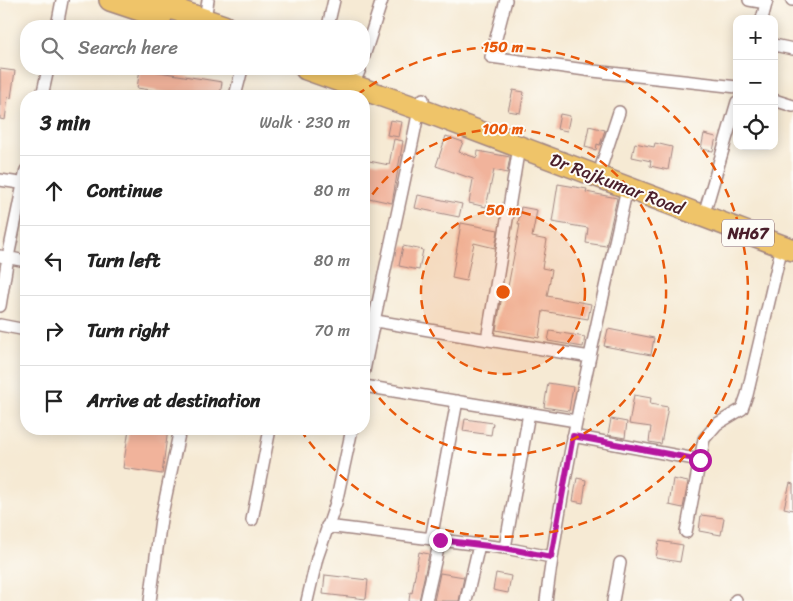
<!DOCTYPE html>
<html lang="en">
<head>
<meta charset="utf-8">
<style>
  :root { --surface:#fff; --page:#f2f2f2; --text:#222; --muted:#767676; --line:#e0e0e0 }
  body { margin:0; font-family:Sriracha,sans-serif; background:var(--page); color:var(--text) }
  .controls { position:absolute; right:15px; top:15px; display:grid; overflow:hidden; border-radius:10px; box-shadow:0 2px 12px #0003 }
  .controls button { width:45px; height:45px; display:grid; place-items:center; padding:0; border:0; border-bottom:1px solid var(--line); background:var(--surface); color:var(--text); font:25px sans-serif }
  .stop { position:absolute; width:15px; height:15px; margin:-11px; border:4px solid #b5179e; border-radius:50%; background:#fff }
  .stop.end { background:#b5179e; border-color:#fff; box-shadow:0 1px 5px #0008 }
  .list { margin:0; padding:0; list-style:none }
  h2 { display:flex; justify-content:space-between; align-items:center; height:65px; margin:0; padding:0 20px; font-size:21px }
  h2 small { font-size:16px; font-weight:400; color:var(--muted) }
  .list li { display:grid; grid-template-columns:32px 1fr auto; gap:15px; align-items:center; box-sizing:border-box; height:70px; padding:0 20px; border-top:1px solid var(--line) }
  .list b { display:block; font-size:19px; white-space:nowrap }
  .list em { font-size:16px; font-style:normal; color:var(--muted) }
  .icon { flex:none; width:28px; height:28px; fill:none; stroke:currentColor; stroke-width:2; stroke-linecap:round; stroke-linejoin:round }
  .map { position:relative; flex:none; width:793px; height:601px; overflow:hidden }
  .search { position:absolute; background:var(--surface); box-shadow:0 2px 12px #0003; left:20px; top:20px; width:350px; height:55px; display:flex; align-items:center; gap:12px; box-sizing:border-box; padding:0 18px; border-radius:20px; color:var(--muted); font-size:19px }
  .panel { position:absolute; background:var(--surface); box-shadow:0 2px 12px #0003; left:20px; top:90px; width:350px; height:345px; border-radius:20px }
  .map>svg:first-child { display:block }
  .building { fill:#f1b39b }
  .lines { fill:none; stroke-linecap:round; stroke-linejoin:round }
  .street-casing { stroke:#a08480; stroke-width:14 }
  .highway-casing { stroke:#a08480; stroke-width:24 }
  .street { stroke:#fff; stroke-width:11 }
  .highway { stroke:#efc469; stroke-width:21 }
  .route { stroke:#b5179e; stroke-width:6 }
  .ring { fill:none; stroke:#e8590c; stroke-width:2.5; stroke-dasharray:9 6 }
  .labels { text-anchor:middle; stroke-width:4; stroke-linejoin:round; paint-order:stroke }
  .shield { fill:#fdfcf7; stroke:#806168; stroke-width:1 }
  .shield-label { font-size:16px; font-weight:bold; fill:#4a1f2b }
  .street-label { font-size:18px; fill:#4a1f2b; stroke:#fdfcf7 }
  .centre { fill:#e8590c; stroke:#fdfcf7; stroke-width:2.5 }
  .ring-label { font-size:15px; text-anchor:middle; font-weight:bold; fill:#e8590c; stroke:#fdfcf7; stroke-width:4; stroke-linejoin:round; paint-order:stroke }
</style>
</head>
<body>
<div class="map">
<svg width="793" height="601" viewBox="0 0 793 601">
  <rect width="100%" height="100%" fill="#fdfcf7"/>
  <filter id="ink" filterUnits="userSpaceOnUse"><feTurbulence type="fractalNoise" baseFrequency=".02" numOctaves="2"/><feDisplacementMap in="SourceGraphic" scale="10" xChannelSelector="R" yChannelSelector="G"/><feConvolveMatrix kernelMatrix="1 2 1 2 8 2 1 2 1" color-interpolation-filters="sRGB"/></filter>
  <filter id="wash" filterUnits="userSpaceOnUse"><feTurbulence type="fractalNoise" baseFrequency=".0096" numOctaves="4" result="noise"/><feDisplacementMap in="SourceGraphic" scale="20" xChannelSelector="R" yChannelSelector="G"/><feGaussianBlur stdDeviation="1.12" result="paint"/><feColorMatrix in="noise" values="0 0 0 0 0 0 0 0 0 0 0 0 0 0 0 0 0 1.4 0 .05"/><feComposite in="paint" operator="in"/></filter>
  <g filter="url(#wash)">
    <rect width="100%" height="100%" fill="#f6ead4"/>
    <g id="blocks">
      <path class="building" d="M0,69l15,2 -4,27 -3,-1 -3,23 -5,-1z
        M140,69l82,13 -2,14h-29l-54,-8z
        M513,90l11,2 -4,21 -12,-2z
        M560,114l10,2 -3,15 -10,-2z
        M390,120l12,2 -3,15 -12,-2z
        M589,126l16,4 -5,15 -3,-1 -1,6 -11,-3z
        M704,134l12,3 -3,14 -12,-2z
        M446,136l17,6 -4,10 18,6 1,-7 32,6 -3,16 -13,-3 -8,37 -17,-4 4,-24 -37,-13z
        M394,139l9,2 -11,62 -28,-6v-37l25,5z
        M635,143l19,4 1,-4 17,4 -4,23 -18,-4 1,-5 -19,-4z
        M558,184l29,5 -1,3 31,6 -11,48 -20,-3 2,-15 -36,-6z
        M418,195l44,9 -3,13 -44,-9z
        M521,207l16,3 -5,27 15,3 -5,28 10,2 -5,26 44,8 -3,15 -45,-8 -4,27 -43,-8 6,-34 4,1 14,-73h-2z
        M461,223l37,7 -3,18 -21,-5 -8,38 -14,-3z
        M403,246l20,4 -4,20 -20,-4z
        M608,329l46,9 -3,17 -47,-9z
        M550,331l35,6 -2,10 -35,-6z
        M548,383l25,4 -4,24 -25,-4z
        M634,395l17,3 -1,6 18,3 -7,37 -12,-2 2,-15 -22,-3z
        M465,419l28,4 -2,12 -28,-4z
        M611,419l16,3 -2,16 -17,-3z
        M129,429h39l-6,45 -39,-6z
        M577,478l9,2 -3,23 -10,-2z
        M673,479l15,3 -5,26 -14,-3z
        M790,483l3,1v26l-9,-2z
        M701,515l23,3 -3,17 -22,-4z
        M659,541l24,4 -3,17 -24,-4z
        M419,552l10,2 -10,47h-10l1,-9 2,1z
        M440,573l24,4 -5,24h-25z
        M496,573l15,3 -3,17 -15,-3z
        M325,575l43,5 -2,19 -43,-5z"/>
    </g>
  </g>
  <g filter="url(#ink)">
    <use href="#blocks" fill-opacity="0" stroke="#a08480" stroke-width="1"/>
    <g class="lines">
      <g class="street-casing">
        <path id="street" d="M506,0l-15,57 102,14 144,16
          M749,0l17,3
          M792,0h1
          M205,19l3,-19
          M762,19l5,-19
          M57,26l5,-26
          M328,26l6,-26
          M774,45l19,4
          M364,56l18,-56
          M358,74l2,-5
          M42,96l6,-27
          M235,96l7,-27
          M774,100l19,6
          M602,164l17,-52
          M0,180l26,4
          M707,204l30,-102
          M0,256l26,5
          M0,306l8,-49 18,-87
          M364,319l226,38
          M0,325l26,5
          M487,340l32,-193
          M364,371c17,-88 38,-174 55,-262l4,-10
          M364,386l212,35
          M573,436l127,24
          M252,520l18,-91
          M327,526l178,22 46,9
          M686,532l18,-93 13,-15 25,-15 5,-14 35,-149
          M431,539l26,-138
          M505,548l24,-135
          M150,601l11,-82 19,-90
          M307,601l10,-43 19,-55 16,-74
          M426,601l14,-61
          M466,601l13,-56
          M546,601c18,-139 51,-276 81,-413
          M613,601l7,-38
          M736,601v-1"/>
      </g>
      <g class="highway-casing">
        <path id="highway" d="M110,0l51,17
          M147,0l77,26
          M306,69l113,40 374,141"/>
      </g>
      <use href="#street" class="street"/>
      <use href="#highway" class="highway"/>
    </g>
  </g>
  <g class="lines" filter="url(#ink)">
    <path class="route" d="M440,540l65,8 46,9 22,-121 127,24"/>
  </g>
  <circle cx="503" cy="292" r="82" fill="#e8590c" fill-opacity=".12"/>
  <g class="ring">
    <circle cx="503" cy="292" r="82"/>
    <path d="M364 207A163 163 0 1 1 364 377"/>
    <path d="M357 95A245 245 0 1 1 300 429"/>
  </g>
  <g class="labels">
    <rect class="shield" x="722" y="219.5" width="52" height="27" rx="4"/>
    <g class="shield-label">
      <text x="748" y="239">NH67</text>
    </g>
    <g class="street-label">
      <text transform="translate(617 184) rotate(21)" y="6">Dr Rajkumar Road</text>
    </g>
  </g>
  <circle cx="503" cy="292" r="8" class="centre"/>
  <g class="ring-label">
    <text x="503" y="52">150 m</text>
    <text x="503" y="134">100 m</text>
    <text x="503" y="215">50 m</text>
  </g>
</svg>
<div class="controls">
<button>+</button>
<button>−</button>
<button><svg class="icon" aria-label="locate" viewBox="0 0 24 24"><circle cx="12" cy="12" r="6"/><path d="M12 2v4M12 18v4M2 12h4M18 12h4"/></svg></button>
</div>
<div class="stop" style="left:700px;top:460px"></div>
<div class="stop end" style="left:440px;top:540px"></div>
<div class="search"><svg class="icon" aria-label="search" viewBox="0 0 24 24"><circle cx="10" cy="10" r="6"/><path d="M15 15l6 6"/></svg>Search here</div>
<section class="panel">
<h2>3 min<small>Walk · 230 m</small></h2>
<ul class="list">
<li><svg class="icon" aria-label="ahead" viewBox="0 0 24 24"><path d="M12 20V5M6 11l6-6 6 6"/></svg><div><b>Continue</b></div><em>80 m</em></li>
<li><svg class="icon" aria-label="left" viewBox="0 0 24 24"><path d="M17 20v-9H6M10 6l-5 5 5 5"/></svg><div><b>Turn left</b></div><em>80 m</em></li>
<li><svg class="icon" aria-label="right" viewBox="0 0 24 24"><path d="M7 20v-9h11M14 6l5 5-5 5"/></svg><div><b>Turn right</b></div><em>70 m</em></li>
<li><svg class="icon" aria-label="arrive" viewBox="0 0 24 24"><path d="M6 21V4h12l-3 4 3 4H6"/></svg><div><b>Arrive at destination</b></div></li>
</ul>
</section>
</div>
</body>
</html>
